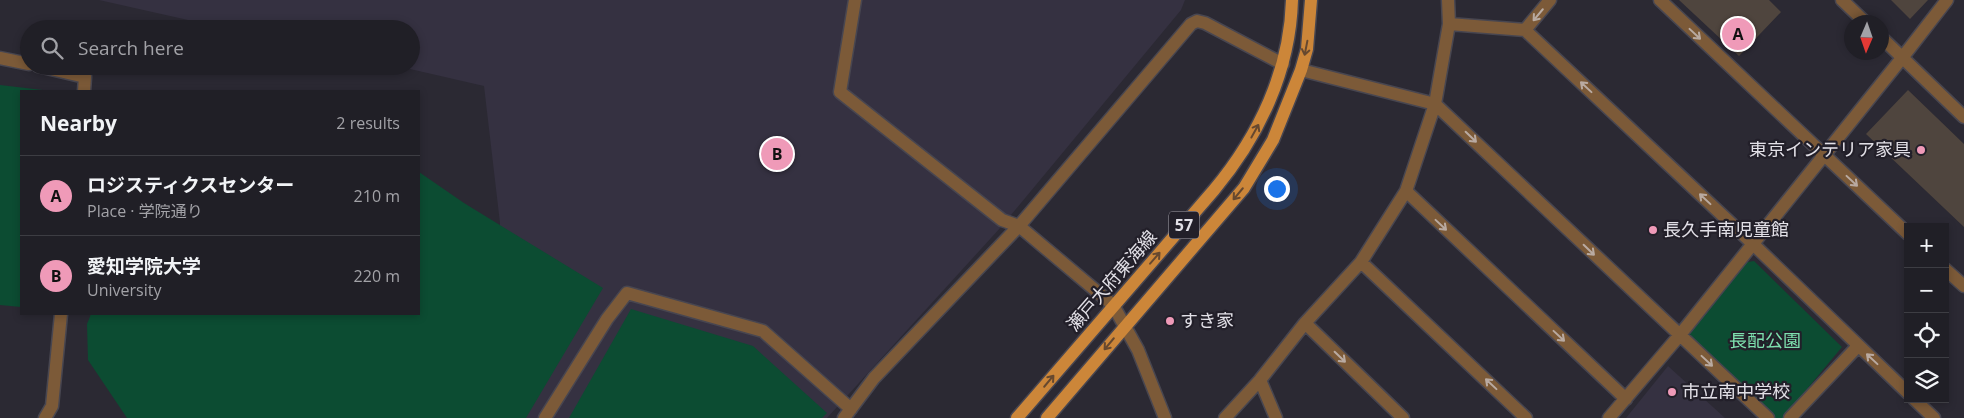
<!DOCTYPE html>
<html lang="en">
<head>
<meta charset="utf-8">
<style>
  :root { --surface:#201f26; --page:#2d2c32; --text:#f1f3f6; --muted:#a2a2a7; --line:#3d3d43; --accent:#ef9ab8 }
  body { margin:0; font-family:"Open Sans","Noto Sans JP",sans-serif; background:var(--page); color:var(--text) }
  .controls { position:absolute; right:15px; bottom:15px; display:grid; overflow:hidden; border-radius:0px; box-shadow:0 2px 8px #0003 }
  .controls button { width:45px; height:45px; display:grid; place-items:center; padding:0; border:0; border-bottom:1px solid var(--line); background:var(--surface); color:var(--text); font:25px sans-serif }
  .compass { position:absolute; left:1844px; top:15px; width:45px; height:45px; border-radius:50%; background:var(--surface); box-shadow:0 2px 8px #0003; rotate:182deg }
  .you { position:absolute; left:1276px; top:188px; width:18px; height:18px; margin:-12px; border:4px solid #fff; border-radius:50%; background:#1a73e8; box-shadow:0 0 0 8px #1a73e833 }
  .badge { display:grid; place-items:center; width:32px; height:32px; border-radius:50%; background:var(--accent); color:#111; font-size:16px; font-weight:700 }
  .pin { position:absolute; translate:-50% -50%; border:2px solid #fff; box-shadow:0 1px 5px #0006 }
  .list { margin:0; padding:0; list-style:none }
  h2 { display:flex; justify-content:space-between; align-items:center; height:65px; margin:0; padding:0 20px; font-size:21px }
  h2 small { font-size:16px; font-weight:400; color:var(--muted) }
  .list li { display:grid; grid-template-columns:32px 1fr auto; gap:15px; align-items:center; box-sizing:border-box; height:80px; padding:0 20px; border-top:1px solid var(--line) }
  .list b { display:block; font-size:19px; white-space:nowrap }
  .list p { margin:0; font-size:16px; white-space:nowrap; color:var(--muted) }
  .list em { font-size:16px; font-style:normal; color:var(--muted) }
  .icon { flex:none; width:28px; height:28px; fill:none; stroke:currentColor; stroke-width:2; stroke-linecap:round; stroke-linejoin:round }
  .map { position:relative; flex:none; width:1964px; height:418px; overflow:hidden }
  .search { position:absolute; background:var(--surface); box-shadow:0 2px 8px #0003; left:20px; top:20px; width:400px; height:55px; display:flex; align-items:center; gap:12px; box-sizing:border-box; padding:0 18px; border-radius:28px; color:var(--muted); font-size:19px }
  .panel { position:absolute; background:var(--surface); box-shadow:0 2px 8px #0003; left:20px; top:90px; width:400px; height:225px; border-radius:0px }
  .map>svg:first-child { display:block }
  .built { fill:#353141 }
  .green { fill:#0c4c32 }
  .building { fill:#4f453e }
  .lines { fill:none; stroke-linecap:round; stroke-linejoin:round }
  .minor-casing { stroke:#484650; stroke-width:15 }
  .major-casing { stroke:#484650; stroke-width:15 }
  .minor { stroke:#7c5a38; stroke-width:12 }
  .major { stroke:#cc8639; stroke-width:12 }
  .oneway { stroke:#b9aaa1 }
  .oneway2 { stroke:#66482f }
  .poi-dot { fill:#ef9ab8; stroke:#221f29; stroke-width:2 }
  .labels { text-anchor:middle; stroke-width:4.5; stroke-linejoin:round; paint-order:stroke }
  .shield { fill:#221f29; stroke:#a8a6ae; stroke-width:1 }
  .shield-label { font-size:16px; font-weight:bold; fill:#e2e0e7 }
  .poi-label { font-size:18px; fill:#e2e0e7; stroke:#221f29; text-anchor:start }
  .street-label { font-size:18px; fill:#e2e0e7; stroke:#221f29 }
  .park-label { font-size:18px; fill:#7ddfae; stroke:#221f29 }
</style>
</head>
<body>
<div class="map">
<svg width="1964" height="418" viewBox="0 0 1964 418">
  <rect width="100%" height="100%" fill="#2b2933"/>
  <path class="built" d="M99,0h1086l-4,10 -180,217 -174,191h-333l6,-195 -16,-137 -87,-20h14v-37h-183z
    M1668,366l57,52h-99z"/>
  <path class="green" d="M0,85l51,6h-30v216l-21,-2z
    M419,172l45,31 139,85 -77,130h-399l-39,-58 -1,-36 4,-10h328z
    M1754,261l88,86 -59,71h-9l-84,-79 -1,-6 53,-70z
    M631,309l122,37 74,67 -5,5h-253z"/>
  <path class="building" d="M1679,0h90l12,12 -42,44z
    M1891,0h37l-18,19z
    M1908,90l56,54v83l-98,-93z"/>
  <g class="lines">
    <g class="minor-casing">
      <path id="minor" d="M855,0l-15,92 162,128 17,6 94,79 25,45 27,68
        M1660,0l248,234
        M1842,0l23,22
        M1449,24l76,6 228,214 155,149
        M1525,30l25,-30
        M1882,38l82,79
        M0,58l29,6
        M38,66l47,11 -1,14
        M1301,70l134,34 333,314
        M1406,191l220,208
        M1361,262l165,156
        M1945,269l19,17
        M1305,323l98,95
        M1260,380l16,38
        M1914,399l20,19
        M45,418l7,-12 9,-92
        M545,418l62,-99 20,-26 136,38 88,78
        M844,418l30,-40 145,-152 172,-202 6,-3 8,2 78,41
        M1225,418l35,-38 45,-57 56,-61 45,-71 29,-87 14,-80 -1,-24
        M1609,418l70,-82 223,-278 45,-58
        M1790,418l68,-72"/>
    </g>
    <g class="major-casing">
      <path id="major" d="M1017,418l197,-228c45,-54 76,-119 78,-190
        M1047,418l197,-230 29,-48 28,-70 6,-21 4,-49"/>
    </g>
    <use href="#minor" class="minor"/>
    <use href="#major" class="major"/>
  </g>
  <defs><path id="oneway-shaft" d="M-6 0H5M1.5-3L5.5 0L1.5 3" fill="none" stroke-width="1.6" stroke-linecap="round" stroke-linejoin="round" transform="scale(1.25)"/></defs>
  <g class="oneway">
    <use href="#oneway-shaft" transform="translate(1538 15) rotate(130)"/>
    <use href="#oneway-shaft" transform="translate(1695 34) rotate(43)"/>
    <use href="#oneway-shaft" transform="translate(1586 87) rotate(-137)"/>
    <use href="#oneway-shaft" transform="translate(1471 137) rotate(44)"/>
    <use href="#oneway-shaft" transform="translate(1852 181) rotate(43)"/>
    <use href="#oneway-shaft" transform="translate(1705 199) rotate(-137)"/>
    <use href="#oneway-shaft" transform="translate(1441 225) rotate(43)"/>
    <use href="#oneway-shaft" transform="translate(1589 250) rotate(44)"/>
    <use href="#oneway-shaft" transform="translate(1559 336) rotate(43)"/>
    <use href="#oneway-shaft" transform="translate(1340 357) rotate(44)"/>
    <use href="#oneway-shaft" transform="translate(1872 359) rotate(-137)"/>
    <use href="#oneway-shaft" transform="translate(1707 361) rotate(43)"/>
    <use href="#oneway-shaft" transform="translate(1491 384) rotate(-137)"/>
  </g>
  <g class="oneway2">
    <use href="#oneway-shaft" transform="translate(1306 48) rotate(101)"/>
    <use href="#oneway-shaft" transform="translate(1255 131) rotate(-61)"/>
    <use href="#oneway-shaft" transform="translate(1238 194) rotate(130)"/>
    <use href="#oneway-shaft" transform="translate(1155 258) rotate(-49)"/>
    <use href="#oneway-shaft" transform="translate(1109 344) rotate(130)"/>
    <use href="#oneway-shaft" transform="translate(1049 381) rotate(-50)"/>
  </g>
  <g class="poi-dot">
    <circle cx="1921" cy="150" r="5"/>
    <circle cx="1653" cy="230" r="5"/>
    <circle cx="1170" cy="321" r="5"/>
    <circle cx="1672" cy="392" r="5"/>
  </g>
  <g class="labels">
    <rect class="shield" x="1169" y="211.5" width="30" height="27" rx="4"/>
    <g class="shield-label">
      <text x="1184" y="231">57</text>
    </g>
    <g class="poi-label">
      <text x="1911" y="156" text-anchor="end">東京インテリア家具</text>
      <text x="1663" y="236">長久手南児童館</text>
      <text x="1180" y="327">すき家</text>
      <text x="1682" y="398">市立南中学校</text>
    </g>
    <g class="street-label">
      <text transform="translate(1112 281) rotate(-49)" y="6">瀬戸大府東海線</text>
    </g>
    <g class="park-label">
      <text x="1765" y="347">長配公園</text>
    </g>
  </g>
</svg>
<div class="controls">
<button>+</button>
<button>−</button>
<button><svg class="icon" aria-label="locate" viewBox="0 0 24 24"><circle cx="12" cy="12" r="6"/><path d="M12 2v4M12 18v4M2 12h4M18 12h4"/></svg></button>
<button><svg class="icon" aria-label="layers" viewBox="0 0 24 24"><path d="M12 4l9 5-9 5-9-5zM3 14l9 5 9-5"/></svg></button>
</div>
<svg class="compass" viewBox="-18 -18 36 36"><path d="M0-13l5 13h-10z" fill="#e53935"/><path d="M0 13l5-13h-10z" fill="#a2a2a7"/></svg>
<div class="you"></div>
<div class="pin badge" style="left:1738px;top:34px">A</div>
<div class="pin badge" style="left:777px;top:154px">B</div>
<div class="search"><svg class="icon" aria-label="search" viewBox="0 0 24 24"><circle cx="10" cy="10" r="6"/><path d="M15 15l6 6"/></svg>Search here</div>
<section class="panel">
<h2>Nearby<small>2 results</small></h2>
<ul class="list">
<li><span class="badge">A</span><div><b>ロジスティクスセンター</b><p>Place · 学院通り</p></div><em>210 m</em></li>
<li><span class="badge">B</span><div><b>愛知学院大学</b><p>University</p></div><em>220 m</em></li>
</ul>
</section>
</div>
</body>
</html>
